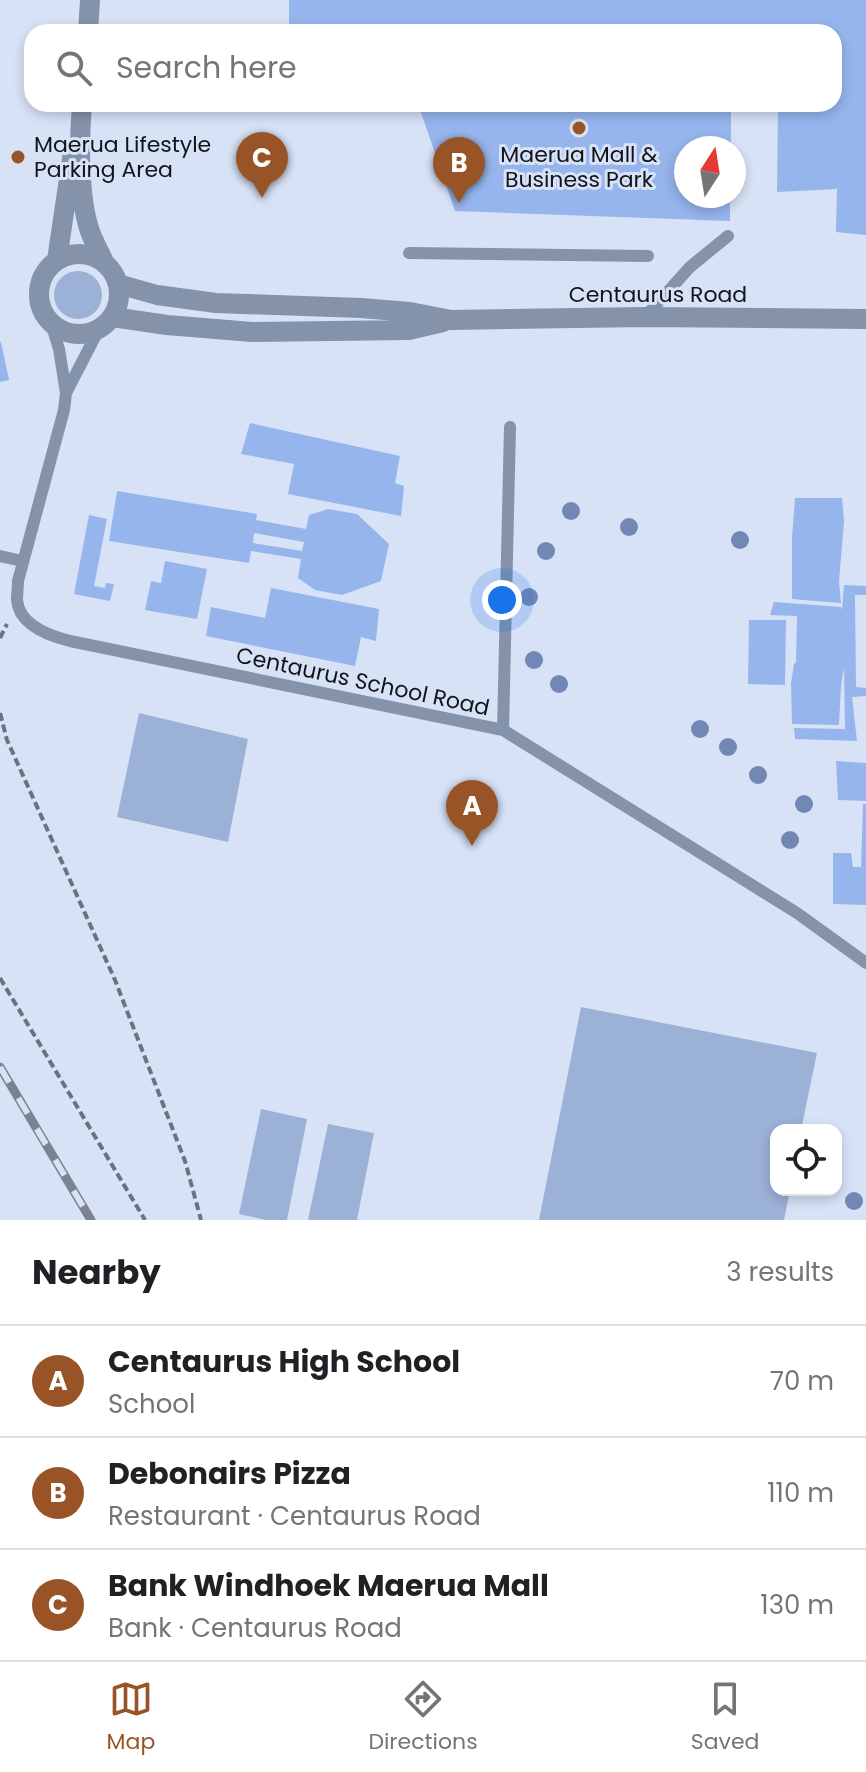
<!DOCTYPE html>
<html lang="en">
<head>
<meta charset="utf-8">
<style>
  :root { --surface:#fff; --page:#f6f6f6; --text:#202124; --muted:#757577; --line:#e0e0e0; --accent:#985426 }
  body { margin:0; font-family:Poppins,sans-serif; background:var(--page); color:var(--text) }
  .controls { position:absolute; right:24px; bottom:24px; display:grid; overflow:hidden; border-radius:16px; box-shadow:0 4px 12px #0003 }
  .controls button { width:72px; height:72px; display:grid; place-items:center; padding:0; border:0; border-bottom:2px solid var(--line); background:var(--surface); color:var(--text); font:40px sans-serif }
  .compass { position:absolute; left:674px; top:136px; width:72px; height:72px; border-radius:50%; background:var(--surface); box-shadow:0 4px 12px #0003; rotate:12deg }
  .you { position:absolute; left:502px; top:600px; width:28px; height:28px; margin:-20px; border:6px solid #fff; border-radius:50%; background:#1a73e8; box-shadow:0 0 0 12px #1a73e833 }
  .badge { display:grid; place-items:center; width:52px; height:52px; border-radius:50%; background:var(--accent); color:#fff; font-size:26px; font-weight:700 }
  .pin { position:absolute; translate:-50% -66px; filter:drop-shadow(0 2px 4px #0008) }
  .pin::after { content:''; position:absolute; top:42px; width:28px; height:24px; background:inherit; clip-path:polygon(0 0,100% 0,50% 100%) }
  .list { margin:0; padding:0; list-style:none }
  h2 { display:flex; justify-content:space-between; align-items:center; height:104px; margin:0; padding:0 32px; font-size:34px }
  h2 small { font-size:26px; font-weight:400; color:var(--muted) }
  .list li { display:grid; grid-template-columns:52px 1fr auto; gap:24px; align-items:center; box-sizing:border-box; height:112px; padding:0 32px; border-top:2px solid var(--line) }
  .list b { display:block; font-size:30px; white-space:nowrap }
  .list p { margin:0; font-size:26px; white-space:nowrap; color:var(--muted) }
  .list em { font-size:26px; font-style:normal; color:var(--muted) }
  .icon { flex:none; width:44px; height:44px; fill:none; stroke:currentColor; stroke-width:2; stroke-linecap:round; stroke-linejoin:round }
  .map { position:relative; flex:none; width:866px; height:1220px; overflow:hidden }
  .search { position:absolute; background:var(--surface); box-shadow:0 4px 12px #0003; left:24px; right:24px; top:24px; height:88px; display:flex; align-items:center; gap:20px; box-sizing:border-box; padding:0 28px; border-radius:24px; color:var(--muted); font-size:30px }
  .sheet { height:440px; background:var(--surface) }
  nav { display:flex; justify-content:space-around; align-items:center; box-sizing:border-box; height:112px; border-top:2px solid var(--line); background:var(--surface); font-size:22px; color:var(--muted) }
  nav a { display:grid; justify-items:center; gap:4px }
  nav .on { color:var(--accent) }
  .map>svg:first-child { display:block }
  .green { fill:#9cb1d6 }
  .building { fill:#96b5ed; fill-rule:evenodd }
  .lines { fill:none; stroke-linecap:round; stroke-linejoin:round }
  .path { stroke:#6b727f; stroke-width:4; stroke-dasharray:8 4; stroke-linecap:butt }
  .service { stroke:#8492aa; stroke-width:12 }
  .tertiary { stroke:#8492aa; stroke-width:20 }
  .rail-casing { stroke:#7b8391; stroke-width:9 }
  .rail { stroke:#d7e2f6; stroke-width:6; stroke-dasharray:18; stroke-linecap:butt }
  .tree { fill:#7188b5 }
  .poi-dot { fill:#985426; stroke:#d7e2f6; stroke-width:3 }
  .labels { text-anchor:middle; stroke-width:6; stroke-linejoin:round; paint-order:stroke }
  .poi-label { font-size:22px; fill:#10141b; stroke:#d7e2f6; text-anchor:start }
  .street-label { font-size:22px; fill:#10141b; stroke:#d7e2f6 }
</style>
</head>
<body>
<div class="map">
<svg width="866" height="1220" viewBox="0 0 866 1220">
  <rect width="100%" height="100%" fill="#d7e2f6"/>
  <path class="green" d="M54 295a24 24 0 1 1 48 0a24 24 0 1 1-48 0Z
    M139,713l109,26 -20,103 -111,-25z
    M581,1007l236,46 -16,77h-25v60h14l-6,30h-245z
    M261,1109l46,10 -20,101h-21l-27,-6z
    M328,1124l46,9 -17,87h-49z"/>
  <path class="building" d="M289,0h577v235l-30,-3 1,-43 -60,3 1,-88h56v-72h-545z
    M418,104h341v3h-28v41h-45v48h44v25l-275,-10z
    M0,342h1l8,38 -9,2z
    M250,423l150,33 -5,27 9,3 -3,30 -113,-22 6,-30 -53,-10z
    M117,491l140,23 -1,6 50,9 3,-14 19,-6 29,5 32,30 -8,37 -39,14 -27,-5 -17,-12 3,-19 -50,-8 -2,12 -140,-22zM254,533l50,9 -2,9 -49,-8z
    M795,498h47l2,23 -5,61 2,21 -49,-4v-61z
    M89,515l18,4 -13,67 11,2 1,-5 8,1 -4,17 -36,-7z
    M165,561l42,8 -10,50 -52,-9 6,-29 10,2z
    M844,585l22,1v9h-11l1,92 10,1v8l-14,1 5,44 -62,-2 -1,-11 51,1 -1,-62 -3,19 -2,39 -47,-1 -1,-41 3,-19 2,-2 1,-46 -27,-1 4,-13 67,5 1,3z
    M271,588l108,21 -3,32 -15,-4 -6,29 -149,-30 5,-29 54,11z
    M749,620h37l-1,65 -37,-1z
    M836,761l30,2v38l-28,-1z
    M863,804h3v101l-33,-1v-51h18l2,14h8z"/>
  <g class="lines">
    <path class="path" d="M0,638l7,-14
      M0,713l7,27 108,240 70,181 16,59
      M0,978l145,242"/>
    <path class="service" d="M409,253l239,3
      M645,317l45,-50 38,-31
      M51,323l8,26 7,44
      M99,329l-33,64 -2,17 -46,171c0,6 -1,13 -1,19 2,25 33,36 53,41l433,89 294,183 69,50
      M0,556l23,5
      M503,730l7,-303"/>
    <path class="tertiary" d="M88,32l2,-32
      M82,104c-3,37 -4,96 9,130 4,10 9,19 13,28
      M39 294a40 40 0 1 1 80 0a40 40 0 1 1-80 0Z
      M57,260l16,-108
      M118,284l39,11 59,8 145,5 49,4 41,8 194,-3 221,2
      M112,317l55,8 85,7 157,-2 34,-8"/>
    <g class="rail-casing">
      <path id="rail" d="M0,1067l91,153"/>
    </g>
    <use href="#rail" class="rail"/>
  </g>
  <g class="tree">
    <circle cx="571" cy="511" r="9"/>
    <circle cx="629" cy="527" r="9"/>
    <circle cx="740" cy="540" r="9"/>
    <circle cx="546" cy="551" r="9"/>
    <circle cx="529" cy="597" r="9"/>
    <circle cx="534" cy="660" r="9"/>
    <circle cx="559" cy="684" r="9"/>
    <circle cx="700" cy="729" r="9"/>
    <circle cx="728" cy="747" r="9"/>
    <circle cx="758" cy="775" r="9"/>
    <circle cx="804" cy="804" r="9"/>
    <circle cx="790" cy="840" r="9"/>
    <circle cx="854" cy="1201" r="9"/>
  </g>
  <g class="poi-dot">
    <circle cx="579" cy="128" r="8"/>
    <circle cx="18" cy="157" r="8"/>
  </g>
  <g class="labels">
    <g class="poi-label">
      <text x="34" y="152">Maerua Lifestyle<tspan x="34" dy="25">Parking Area</tspan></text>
      <text x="579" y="162" text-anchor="middle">Maerua Mall &amp;<tspan x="579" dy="25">Business Park</tspan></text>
    </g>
    <g class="street-label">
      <text x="658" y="302">Centaurus Road</text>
      <text transform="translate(363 681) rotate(12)" y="8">Centaurus School Road</text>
    </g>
  </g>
</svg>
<div class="controls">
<button><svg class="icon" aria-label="locate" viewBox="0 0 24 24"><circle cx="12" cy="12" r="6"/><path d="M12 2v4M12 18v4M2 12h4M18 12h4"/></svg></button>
</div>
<svg class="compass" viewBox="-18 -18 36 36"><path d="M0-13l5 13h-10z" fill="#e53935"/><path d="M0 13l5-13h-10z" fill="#757577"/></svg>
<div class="you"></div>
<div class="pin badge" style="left:472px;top:846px">A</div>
<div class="pin badge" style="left:459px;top:203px">B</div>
<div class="pin badge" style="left:262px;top:198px">C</div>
<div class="search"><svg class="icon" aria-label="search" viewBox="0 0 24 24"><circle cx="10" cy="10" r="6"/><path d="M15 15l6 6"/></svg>Search here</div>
</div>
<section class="sheet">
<h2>Nearby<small>3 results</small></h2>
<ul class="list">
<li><span class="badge">A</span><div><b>Centaurus High School</b><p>School</p></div><em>70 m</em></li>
<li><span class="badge">B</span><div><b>Debonairs Pizza</b><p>Restaurant · Centaurus Road</p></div><em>110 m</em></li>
<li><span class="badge">C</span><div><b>Bank Windhoek Maerua Mall</b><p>Bank · Centaurus Road</p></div><em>130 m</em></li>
</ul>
</section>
<nav>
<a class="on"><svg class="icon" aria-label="map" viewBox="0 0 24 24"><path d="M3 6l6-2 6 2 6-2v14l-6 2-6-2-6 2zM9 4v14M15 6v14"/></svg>Map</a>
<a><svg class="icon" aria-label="directions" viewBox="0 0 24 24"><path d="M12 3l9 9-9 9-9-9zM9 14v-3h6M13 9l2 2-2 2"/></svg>Directions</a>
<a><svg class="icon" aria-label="saved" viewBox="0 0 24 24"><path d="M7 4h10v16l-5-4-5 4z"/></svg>Saved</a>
</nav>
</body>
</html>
